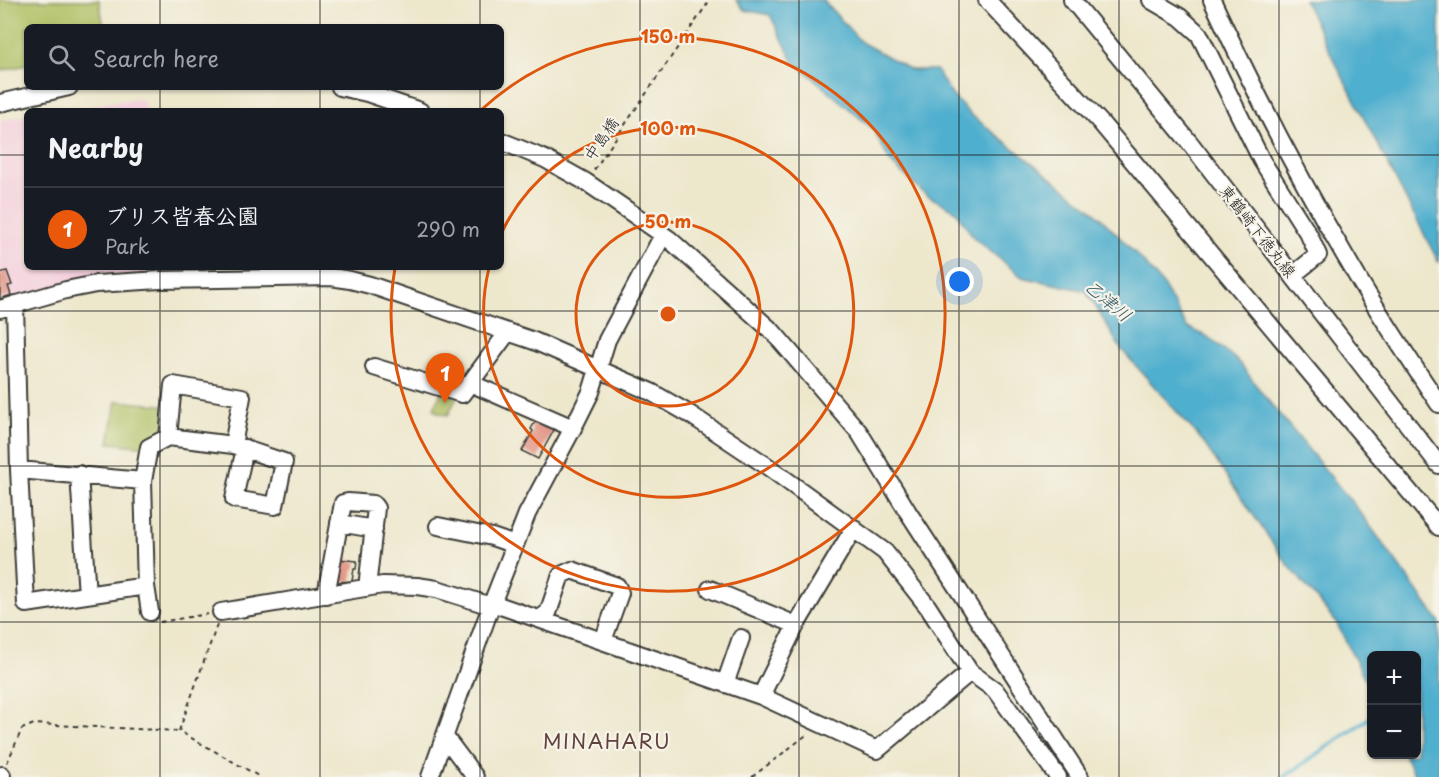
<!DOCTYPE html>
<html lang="en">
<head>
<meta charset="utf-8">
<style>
  :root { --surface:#171b24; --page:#242831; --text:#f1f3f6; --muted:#9ea1a6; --line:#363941; --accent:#ea580c }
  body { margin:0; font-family:"Playpen Sans","Klee One",sans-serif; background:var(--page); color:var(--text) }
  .controls { position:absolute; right:18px; bottom:18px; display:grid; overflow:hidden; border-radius:9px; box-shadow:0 2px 4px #0004 }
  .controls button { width:54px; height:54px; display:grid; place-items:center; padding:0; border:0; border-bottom:2px solid var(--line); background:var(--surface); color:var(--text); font:30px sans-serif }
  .you { position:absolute; left:960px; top:282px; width:21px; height:21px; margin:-15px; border:4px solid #fff; border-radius:50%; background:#1a73e8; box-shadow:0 0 0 9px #1a73e833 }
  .badge { display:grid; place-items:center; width:39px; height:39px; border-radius:50%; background:var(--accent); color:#fff; font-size:20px; font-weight:700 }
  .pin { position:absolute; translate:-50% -50px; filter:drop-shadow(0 2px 3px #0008) }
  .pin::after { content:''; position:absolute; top:32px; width:21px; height:18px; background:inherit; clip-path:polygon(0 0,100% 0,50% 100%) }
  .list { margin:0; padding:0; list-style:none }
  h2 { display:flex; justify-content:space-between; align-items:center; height:78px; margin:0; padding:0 24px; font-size:26px }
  h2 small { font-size:20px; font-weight:400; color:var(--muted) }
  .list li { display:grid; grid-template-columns:39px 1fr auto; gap:18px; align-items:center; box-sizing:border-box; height:84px; padding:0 24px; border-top:2px solid var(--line) }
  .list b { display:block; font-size:22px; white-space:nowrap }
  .list p { margin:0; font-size:20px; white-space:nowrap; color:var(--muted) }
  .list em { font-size:20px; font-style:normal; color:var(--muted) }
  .icon { flex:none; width:33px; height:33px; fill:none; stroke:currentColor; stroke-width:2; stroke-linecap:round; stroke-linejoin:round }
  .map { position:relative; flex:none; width:1439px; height:777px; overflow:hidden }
  .search { position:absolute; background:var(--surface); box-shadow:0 2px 4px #0004; left:24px; top:24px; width:480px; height:66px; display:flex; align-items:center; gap:15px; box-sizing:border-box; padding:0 21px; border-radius:9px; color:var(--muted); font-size:22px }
  .panel { position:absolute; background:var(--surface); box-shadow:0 2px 4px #0004; left:24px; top:108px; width:480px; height:162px; border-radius:9px }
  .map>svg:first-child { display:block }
  .built { fill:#f4cfdd }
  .green { fill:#aebf62; stroke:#656e3f; stroke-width:1.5 }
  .water { fill:#4fafce; stroke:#366675; stroke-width:1.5 }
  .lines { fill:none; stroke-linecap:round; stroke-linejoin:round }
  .stream { stroke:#4fafce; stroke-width:4 }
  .building { fill:#e08c7e }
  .minor-casing { stroke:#3b3a36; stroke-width:20 }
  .path { stroke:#3b3a36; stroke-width:2; stroke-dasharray:4.5 4.5; stroke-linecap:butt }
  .minor { stroke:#fff; stroke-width:16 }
  .grid { fill:none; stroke:#1c1c1c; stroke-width:1.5; stroke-opacity:0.55 }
  .ring { fill:none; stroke:#de560d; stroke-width:3 }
  .labels { text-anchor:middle; stroke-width:4.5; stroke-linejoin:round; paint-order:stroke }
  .street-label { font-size:16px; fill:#1c1c1c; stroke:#f7f3e8 }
  .water-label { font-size:18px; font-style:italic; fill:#305763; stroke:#f7f3e8 }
  .quarter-label { font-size:20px; letter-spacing:1.5px; fill:#61433e; stroke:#f7f3e8 }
  .centre { fill:#de560d; stroke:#f7f3e8; stroke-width:3 }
  .ring-label { font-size:18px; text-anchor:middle; font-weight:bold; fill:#de560d; stroke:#f7f3e8; stroke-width:4.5; stroke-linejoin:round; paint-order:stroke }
</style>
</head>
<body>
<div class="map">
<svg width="1439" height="777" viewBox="0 0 1439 777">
  <rect width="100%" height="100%" fill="#f7f3e8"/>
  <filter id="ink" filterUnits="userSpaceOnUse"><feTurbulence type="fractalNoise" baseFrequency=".0167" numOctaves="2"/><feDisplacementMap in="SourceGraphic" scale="12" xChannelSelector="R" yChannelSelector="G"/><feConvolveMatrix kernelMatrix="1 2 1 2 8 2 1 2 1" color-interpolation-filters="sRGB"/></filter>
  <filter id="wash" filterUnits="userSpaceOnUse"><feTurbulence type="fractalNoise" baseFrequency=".008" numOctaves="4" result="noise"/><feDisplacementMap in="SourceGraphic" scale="24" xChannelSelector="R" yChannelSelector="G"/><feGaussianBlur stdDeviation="1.35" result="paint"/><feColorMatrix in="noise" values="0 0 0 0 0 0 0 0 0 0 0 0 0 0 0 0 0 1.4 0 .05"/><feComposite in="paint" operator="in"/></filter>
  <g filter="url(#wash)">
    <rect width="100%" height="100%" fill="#ede7cc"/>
    <path class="built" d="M140,99l4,4 2,8h-82l48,-9z
      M21,116l6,2v149h129v9l-156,28v-183z"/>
    <path class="green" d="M0,0h99l5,27h-77v38l-27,6z
      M441,392l16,5 -9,18 -11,-3 -3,-3z
      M116,401l54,5 -2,31 -19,10 -40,-4z"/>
    <path class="water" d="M736,0h87l38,42 50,28h25l16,25 18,19 126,99 44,45 23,27 24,42 21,10 31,25 23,31 98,119 79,109v156h-23l-12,-22 12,-1v-98h-44l-1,35 -35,-69 -51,-61 -84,-122 -80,-90 -35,-58 -64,-14 -48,-39 -19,-28 -29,-15 -36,-33 -17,-33 -80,-68 -23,-46 -26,-5z
      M1304,0h135v263l-117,-226z"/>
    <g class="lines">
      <path class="stream" d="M1284,777l88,-61"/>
    </g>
    <g id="blocks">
      <path class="building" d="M7,271l5,14 -4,1 3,9 -11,4v-26z
        M539,420l16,8 -17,31 -16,-8 11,-20 -2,-2 4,-7 2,1z
        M337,559l20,2 -1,8h-2l-2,12 -16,1z"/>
    </g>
  </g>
  <g filter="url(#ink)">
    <use href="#blocks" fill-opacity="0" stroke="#3b3a36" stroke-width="1.5"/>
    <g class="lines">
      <g class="minor-casing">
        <path id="minor" d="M987,0l114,123 338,404
          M1072,0l118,143 249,322
          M1151,0l29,17 19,17 63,127 47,74 9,20 -25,20
          M1212,0c42,91 88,180 139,266 27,47 58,93 88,138
          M340,87l27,6 53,18
          M0,103l69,-16
          M501,141l44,18 41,23 47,32 36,25 104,93 86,100 49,80 172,265
          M15,304l4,166 7,134 120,-18
          M0,309l66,-19 30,-6 64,-4 171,-3 19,3 20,5 164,56 117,51 40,23 76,51 118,86 43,55 42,65 25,18 63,87
          M374,367l88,27 46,-62
          M470,383l103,45
          M168,437l5,-52 69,12 -9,48
          M19,470l124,11
          M79,474l8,121
          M339,523l35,6
          M438,526l54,11 23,8
          M710,589l86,36
          M326,595l17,-92 5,-1 25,2 3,4 -9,80
          M492,603l269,93 116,54 93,-78
          M150,612l-4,-26 -3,-105 6,-34 19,-10 65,8 51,17 -9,44 -41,-7 11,-51
          M221,612l162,-27 34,1 20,3 54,17
          M539,619l9,-6 13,-38 11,-5 45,16 3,7 -17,48
          M725,684l16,-46
          M761,696l35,-71 58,-97
          M445,737l30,40
          M0,777l2,-2
          M430,777l61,-171 36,-92 46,-86 18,-36 16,-52 56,-105"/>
      </g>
      <path class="path" d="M594,170l116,-170
        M160,622l48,-8
        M217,625l-38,106 81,46
        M7,763l15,-34 12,-5 145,7
        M752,777l57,-44"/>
      <use href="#minor" class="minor"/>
    </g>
  </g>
  <path class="grid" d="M160,0v27M320,0v27M480,0v27M640,0v777M799,0v777M959,0v777M1119,0v777M1279,0v777M160,87v24M320,87v24M480,87v24M0,155h27M501,155h938M160,267v510M320,267v510M480,267v510M0,311h1439M0,466h1439M0,622h1439"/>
  <g class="ring">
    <circle cx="668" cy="314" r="92"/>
    <path d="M501 234A185 185 0 1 1 489 268"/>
    <path d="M481 110A277 277 0 1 1 395 268"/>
  </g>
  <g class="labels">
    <g class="street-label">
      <text transform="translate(601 139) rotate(-56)" y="6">中島橋</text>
      <text transform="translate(1258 231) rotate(52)" y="6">東鶴崎下徳丸線</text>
    </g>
    <g class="water-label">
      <text transform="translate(1108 301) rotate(40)" y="6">乙津川</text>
    </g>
    <g class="quarter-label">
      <text x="607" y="749">MINAHARU</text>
    </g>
  </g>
  <circle cx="668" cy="314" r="9" class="centre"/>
  <g class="ring-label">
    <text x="668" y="43">150 m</text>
    <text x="668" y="135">100 m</text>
    <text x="668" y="228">50 m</text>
  </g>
</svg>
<div class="controls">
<button>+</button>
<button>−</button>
</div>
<div class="you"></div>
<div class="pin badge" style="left:445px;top:403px">1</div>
<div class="search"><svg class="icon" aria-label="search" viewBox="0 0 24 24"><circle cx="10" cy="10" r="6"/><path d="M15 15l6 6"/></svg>Search here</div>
<section class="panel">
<h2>Nearby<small></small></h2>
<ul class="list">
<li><span class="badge">1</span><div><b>ブリス皆春公園</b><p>Park</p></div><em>290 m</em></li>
</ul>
</section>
</div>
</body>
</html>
